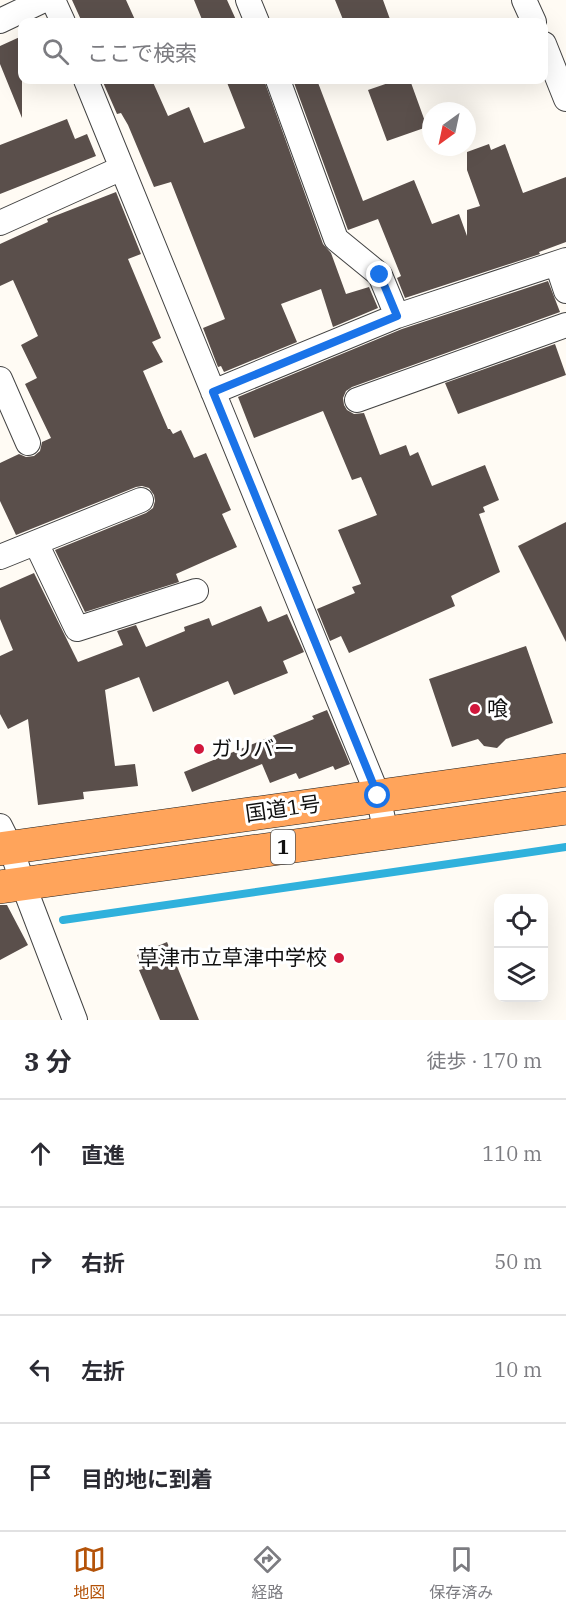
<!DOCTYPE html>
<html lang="ja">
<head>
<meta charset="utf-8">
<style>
  :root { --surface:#fff; --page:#f7f7f7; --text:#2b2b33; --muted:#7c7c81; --line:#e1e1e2; --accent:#b45309 }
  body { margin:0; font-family:"IBM Plex Serif","Noto Sans JP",serif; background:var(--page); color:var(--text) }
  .controls { position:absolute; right:18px; bottom:18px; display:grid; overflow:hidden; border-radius:12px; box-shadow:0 6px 24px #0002 }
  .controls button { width:54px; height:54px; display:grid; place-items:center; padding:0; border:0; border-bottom:2px solid var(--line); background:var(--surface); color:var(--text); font:30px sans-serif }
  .compass { position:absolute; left:422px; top:102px; width:54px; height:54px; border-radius:50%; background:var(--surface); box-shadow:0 6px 24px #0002; rotate:213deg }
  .stop { position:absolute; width:18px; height:18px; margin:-14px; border:4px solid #1a73e8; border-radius:50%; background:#fff }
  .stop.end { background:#1a73e8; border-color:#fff; box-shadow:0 2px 6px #0008 }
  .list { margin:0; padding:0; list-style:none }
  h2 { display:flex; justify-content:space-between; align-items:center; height:78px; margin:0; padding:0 24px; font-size:26px }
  h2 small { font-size:20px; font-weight:400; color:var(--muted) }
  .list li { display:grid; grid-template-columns:39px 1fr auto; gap:18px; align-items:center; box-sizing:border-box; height:108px; padding:0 24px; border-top:2px solid var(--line) }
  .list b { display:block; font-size:22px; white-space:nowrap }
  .list em { font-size:20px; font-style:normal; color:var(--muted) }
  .icon { flex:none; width:33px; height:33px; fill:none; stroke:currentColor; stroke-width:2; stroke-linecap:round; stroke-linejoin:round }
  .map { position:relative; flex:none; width:566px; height:1020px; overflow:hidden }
  .search { position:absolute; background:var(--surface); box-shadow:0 6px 24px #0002; left:18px; right:18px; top:18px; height:66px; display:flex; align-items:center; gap:15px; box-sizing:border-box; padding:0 21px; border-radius:12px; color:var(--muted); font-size:22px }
  .sheet { height:510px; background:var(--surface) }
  nav { display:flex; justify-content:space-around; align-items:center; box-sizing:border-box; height:84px; border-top:2px solid var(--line); background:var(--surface); font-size:16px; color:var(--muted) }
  nav a { display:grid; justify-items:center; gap:3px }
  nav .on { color:var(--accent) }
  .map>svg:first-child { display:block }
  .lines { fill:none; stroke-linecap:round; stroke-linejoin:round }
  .stream { stroke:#30b1dc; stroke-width:8 }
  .building { fill:#5a4f4b }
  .minor-casing { stroke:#434343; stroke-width:26 }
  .trunk-casing { stroke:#212121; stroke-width:34 }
  .minor { stroke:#fff; stroke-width:24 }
  .trunk { stroke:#ffa45b; stroke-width:33 }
  .route { stroke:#1a73e8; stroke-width:8 }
  .poi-dot { fill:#d1173b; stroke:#fff; stroke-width:2 }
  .labels { text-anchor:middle; stroke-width:6; stroke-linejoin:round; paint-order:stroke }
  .shield { fill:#fff; stroke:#585858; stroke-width:1.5 }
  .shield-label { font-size:20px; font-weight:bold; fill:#101010 }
  .poi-label { font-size:21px; fill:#101010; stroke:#fff; text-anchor:start }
  .street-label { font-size:21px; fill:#101010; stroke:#fff }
</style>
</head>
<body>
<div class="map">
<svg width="566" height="1020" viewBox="0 0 566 1020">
  <rect width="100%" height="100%" fill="#fffbf4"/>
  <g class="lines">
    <path class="stream" d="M63,920l503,-73"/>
  </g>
  <path class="building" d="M72,0h54l10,22h-54z
    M194,0h33l10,22h-34z
    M335,0h48l8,22h-47z
    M22,36v82l-22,-54v-18z
    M102,80h50l16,36 21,-9 15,36 41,-15 -19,-48h38l59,164 8,9 15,41 23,-7 9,21 -45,19 -12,-38 -40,15 16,38 -73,30 -3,-6 -3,1 -15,-39 22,-9 -54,-137 -17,5 -26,-62 -7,-12 -4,1z
    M293,80h24l46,121 51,-21 18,44 27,-10 8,22v-26l13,-4 -13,-36v-18l22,-8 2,6 14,-6 18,49 43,-16v65l-27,10 1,2 -135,44 -8,-20 4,-2 -23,-57 -30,11z
    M397,80h13l17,47 -40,14 -19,-51z
    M67,119l8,20 12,-5 9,22 -96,38v-49z
    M116,192l25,62 -13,5 33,79 -9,4 11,20 -20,9 25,58h2l3,5 8,-4 13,28 12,-5 25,57 -9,4 15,33 -61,27 3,8 -94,30 -30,-62 91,-37 7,-5 2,-7 -1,-6 -5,-7 -7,-2 -6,1 -120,48 -16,-34v-38l19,-9 7,3 8,-1 6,-5 2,-9 9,-4 -26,-54 12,-6 -16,-33 17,-9 -25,-56 -13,6v-42l48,-22 -1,-3z
    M548,281l12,31 -208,75 -6,4 -3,7 1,7 3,5 7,4 10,-1 16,42 26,-10 4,11 8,-4 14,34 53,-21 14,35 -16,7 2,5 -6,2 21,58 -49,24 4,10 -106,47 -8,-17 -11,5 -13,-32 38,-16 -3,-6 9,-3 -23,-54 39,-15 -16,-38 -9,3 -29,-69 -69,27 -16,-41 164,-68z
    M555,344l11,31 -108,39 -13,-31z
    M566,522v120l-48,-96z
    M34,573l44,89 45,-17 -6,-14 19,-6 10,22 39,-16 -1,-4 25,-9 3,8 49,-20 7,16 19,-8 17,38 -21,9 5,12 -54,22 -6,-14 -75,31 -14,-35 -34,13 10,76 20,-2 3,22 -55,6 1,7 -46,6 -10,-86 -20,10 -8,-15v-58l13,-6 -13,-31v-31z
    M526,646l27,77 -47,16 -9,9 -13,-2 -6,-7 -26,8 -23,-68z
    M327,710l23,54 -15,6 -2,-4 -34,13 -3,-6 -26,10 -8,-19 -70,28 -8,-20 130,-53 -2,-3z
    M0,905h7l21,40 -28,15z
    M167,942l32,78h-39l-21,-50 4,-1 -6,-14z"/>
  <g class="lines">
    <g class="minor-casing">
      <path id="minor" d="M53,0l10,22
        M248,0l9,22
        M524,0l10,22
        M0,21l44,-21
        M544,44l22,55
        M86,80l292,716 8,37
        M278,80l58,159 44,36 17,41
        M0,223l122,-55
        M557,264l9,27
        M0,379l28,64
        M213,392l184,-76 169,-56
        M357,400l209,-75
        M36,543l41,86 119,-38
        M0,557l141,-57
        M0,826l11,22 12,36 52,136"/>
    </g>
    <g class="trunk-casing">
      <path id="trunk" d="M0,849l566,-79
        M0,887l566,-79"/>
    </g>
    <use href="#minor" class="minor"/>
    <use href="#trunk" class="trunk"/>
  </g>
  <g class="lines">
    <path class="route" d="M378,796l-165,-404 184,-76 -17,-41"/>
  </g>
  <g class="poi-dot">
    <circle cx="475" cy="709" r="6"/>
    <circle cx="199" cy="749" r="6"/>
    <circle cx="339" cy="958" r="6"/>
  </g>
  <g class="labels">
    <rect class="shield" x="271" y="830" width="24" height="34" rx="4.5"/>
    <g class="shield-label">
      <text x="283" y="854">1</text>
    </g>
    <g class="poi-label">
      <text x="487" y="716">喰</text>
      <text x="211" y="756">ガリバー</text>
      <text x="327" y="965" text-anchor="end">草津市立草津中学校</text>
    </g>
    <g class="street-label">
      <text transform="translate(283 809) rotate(-8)" y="7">国道1号</text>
    </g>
  </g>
</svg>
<div class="controls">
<button><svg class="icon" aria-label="locate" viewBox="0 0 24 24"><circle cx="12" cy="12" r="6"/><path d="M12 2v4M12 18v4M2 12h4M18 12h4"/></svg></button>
<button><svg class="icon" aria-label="layers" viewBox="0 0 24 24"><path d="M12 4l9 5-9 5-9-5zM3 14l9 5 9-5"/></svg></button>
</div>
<svg class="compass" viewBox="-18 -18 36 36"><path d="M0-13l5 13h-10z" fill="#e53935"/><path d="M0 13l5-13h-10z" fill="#7c7c81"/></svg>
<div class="stop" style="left:378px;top:796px"></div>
<div class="stop end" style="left:380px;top:275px"></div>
<div class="search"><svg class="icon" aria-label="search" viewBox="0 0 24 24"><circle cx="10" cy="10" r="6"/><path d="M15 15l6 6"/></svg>ここで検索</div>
</div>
<section class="sheet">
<h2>3 分<small>徒歩 · 170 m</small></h2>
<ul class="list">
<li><svg class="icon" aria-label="ahead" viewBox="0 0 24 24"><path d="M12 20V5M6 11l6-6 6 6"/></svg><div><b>直進</b></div><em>110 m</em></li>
<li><svg class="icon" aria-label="right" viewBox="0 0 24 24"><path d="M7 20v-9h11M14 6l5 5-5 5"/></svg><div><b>右折</b></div><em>50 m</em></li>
<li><svg class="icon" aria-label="left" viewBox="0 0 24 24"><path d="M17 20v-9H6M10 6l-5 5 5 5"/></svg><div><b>左折</b></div><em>10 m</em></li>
<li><svg class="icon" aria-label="arrive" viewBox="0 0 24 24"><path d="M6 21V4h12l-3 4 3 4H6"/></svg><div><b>目的地に到着</b></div></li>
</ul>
</section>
<nav>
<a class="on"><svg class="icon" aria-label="map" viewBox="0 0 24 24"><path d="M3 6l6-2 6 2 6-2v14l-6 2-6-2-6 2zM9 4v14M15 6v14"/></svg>地図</a>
<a><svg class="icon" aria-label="directions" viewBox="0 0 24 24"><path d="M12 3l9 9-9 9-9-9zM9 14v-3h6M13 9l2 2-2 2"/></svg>経路</a>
<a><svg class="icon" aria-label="saved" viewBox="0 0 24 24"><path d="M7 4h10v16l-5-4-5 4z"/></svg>保存済み</a>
</nav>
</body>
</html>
